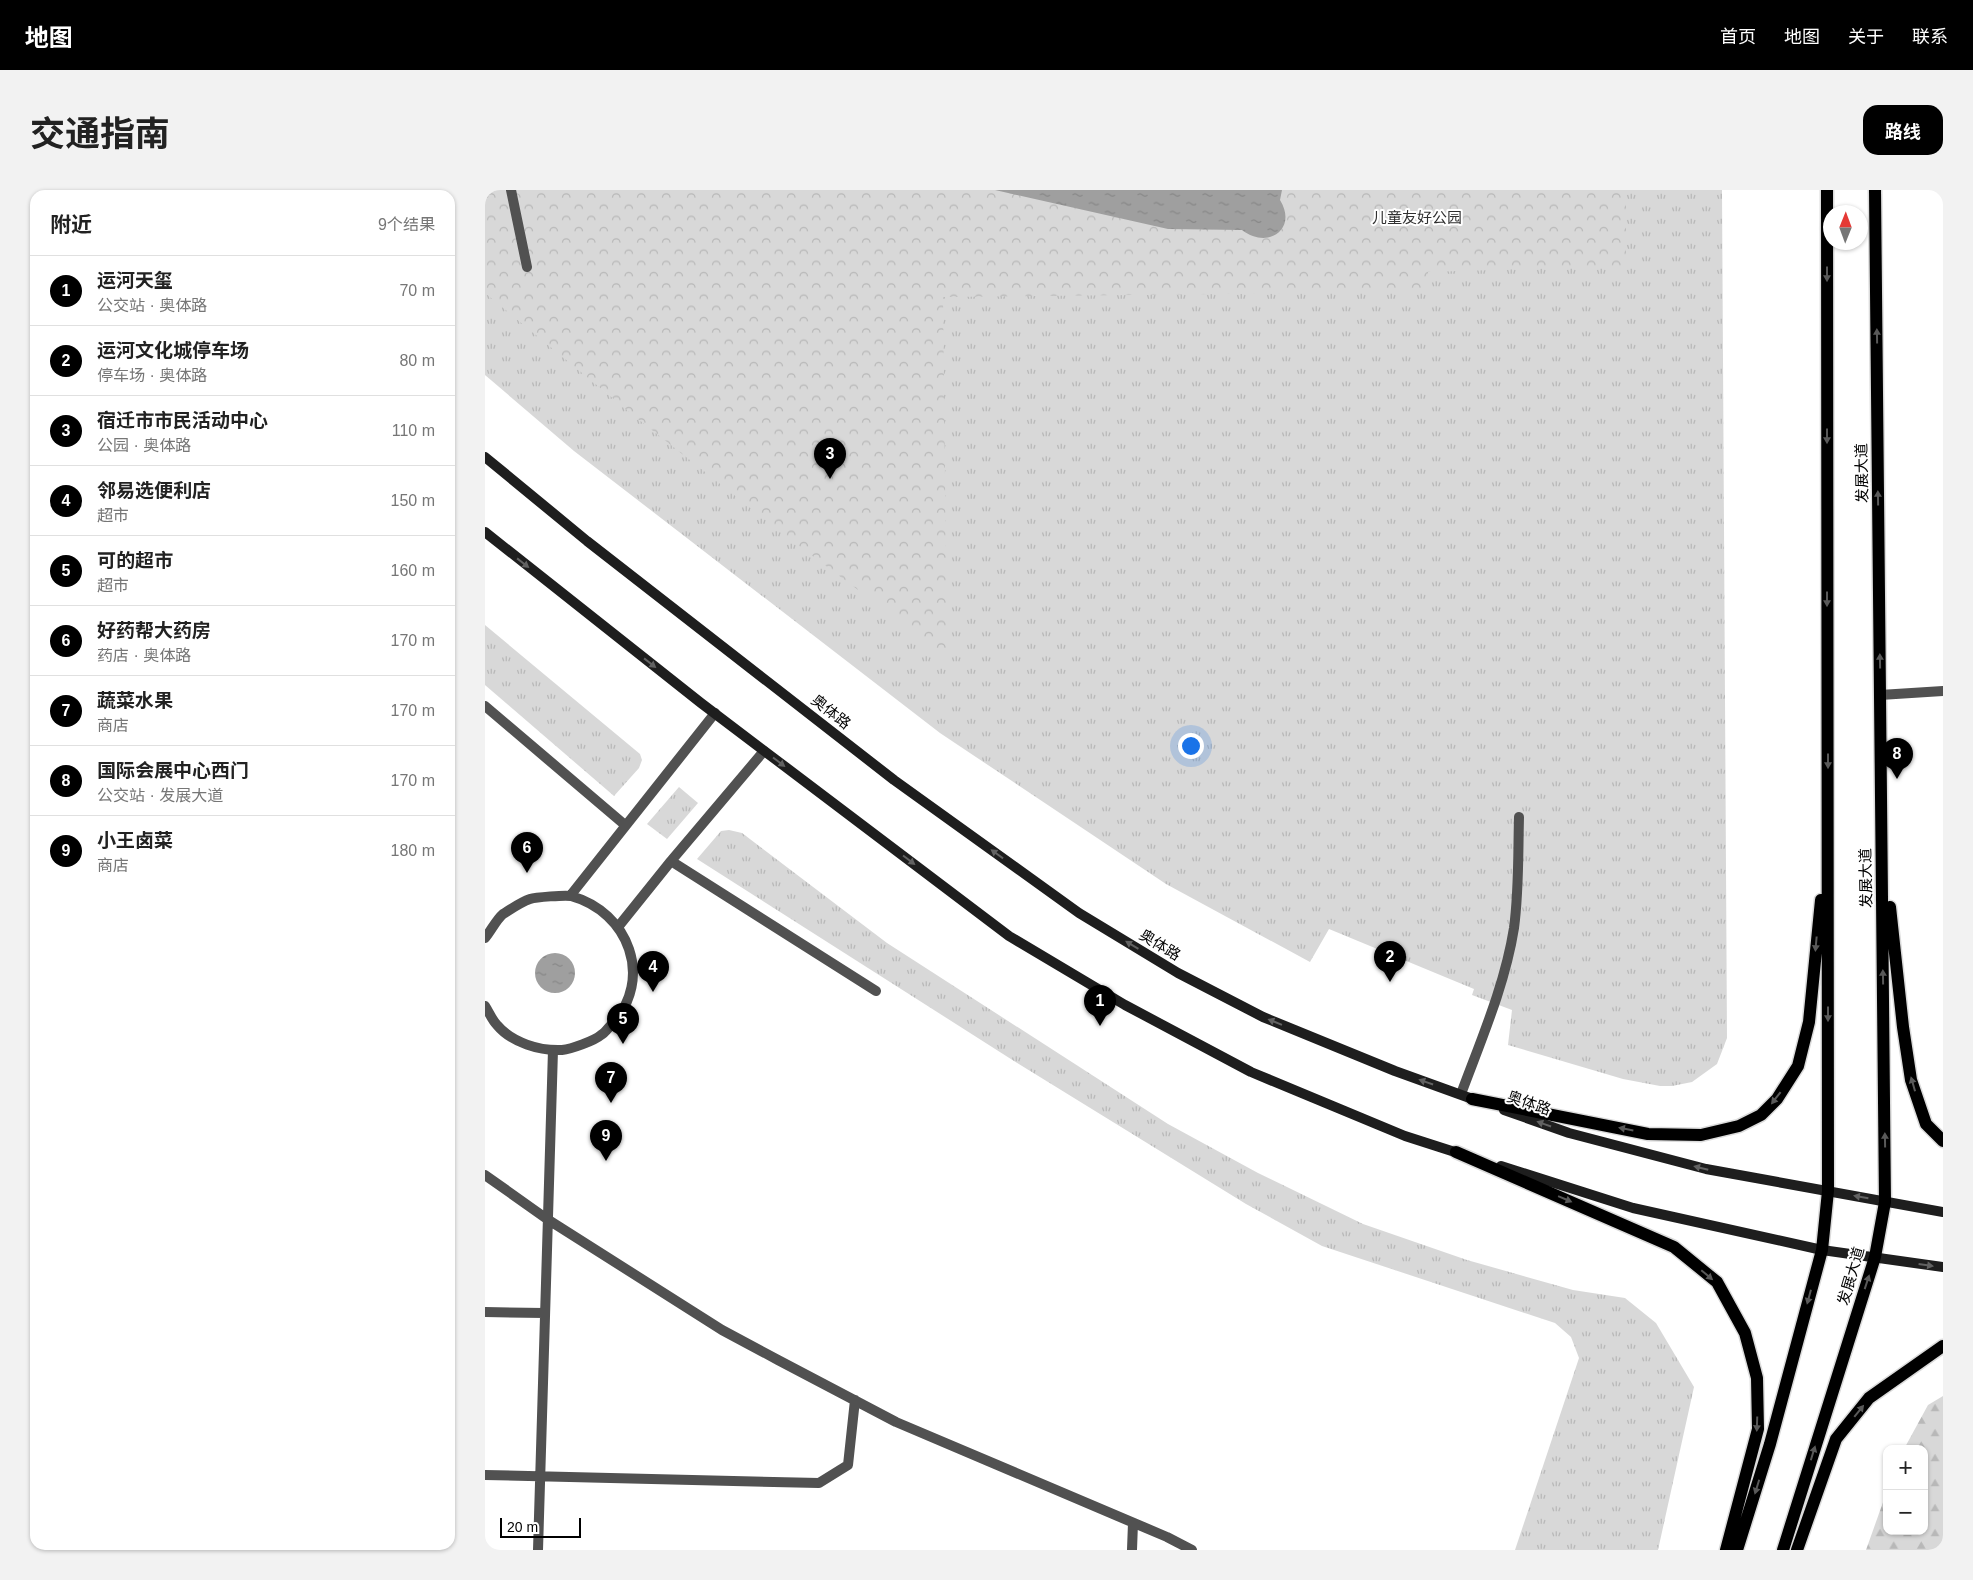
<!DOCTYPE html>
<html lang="zh">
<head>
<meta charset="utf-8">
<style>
  :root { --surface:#fff; --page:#f2f2f2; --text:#222; --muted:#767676; --line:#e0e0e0; --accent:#000 }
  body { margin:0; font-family:Helvetica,"Noto Sans SC",sans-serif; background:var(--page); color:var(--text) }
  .controls { position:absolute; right:15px; bottom:15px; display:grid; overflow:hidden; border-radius:10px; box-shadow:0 1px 4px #0004 }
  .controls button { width:45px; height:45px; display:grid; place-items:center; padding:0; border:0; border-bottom:1px solid var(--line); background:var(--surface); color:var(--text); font:25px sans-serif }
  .compass { position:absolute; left:1338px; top:15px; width:45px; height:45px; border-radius:50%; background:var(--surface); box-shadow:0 1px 4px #0004; rotate:1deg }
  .scale { position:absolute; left:15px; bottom:12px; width:81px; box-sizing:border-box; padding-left:5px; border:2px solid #000; border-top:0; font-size:14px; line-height:18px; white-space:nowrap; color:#000; -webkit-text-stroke:4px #fff; paint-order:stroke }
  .you { position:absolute; left:705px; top:555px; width:18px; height:18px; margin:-12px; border:4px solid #fff; border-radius:50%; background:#1a73e8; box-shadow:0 0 0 8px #1a73e833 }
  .badge { display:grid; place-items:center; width:32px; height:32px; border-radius:50%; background:var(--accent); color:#fff; font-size:16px; font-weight:700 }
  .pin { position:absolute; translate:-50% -41px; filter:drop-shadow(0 1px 2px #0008) }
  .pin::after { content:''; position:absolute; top:26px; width:18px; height:15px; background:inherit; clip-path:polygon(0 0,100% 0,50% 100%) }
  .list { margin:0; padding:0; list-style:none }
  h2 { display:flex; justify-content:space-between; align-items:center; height:65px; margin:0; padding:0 20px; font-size:21px }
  h2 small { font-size:16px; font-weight:400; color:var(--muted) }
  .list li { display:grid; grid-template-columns:32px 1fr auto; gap:15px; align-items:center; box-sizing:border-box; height:70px; padding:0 20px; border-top:1px solid var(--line) }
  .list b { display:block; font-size:19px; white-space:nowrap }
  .list p { margin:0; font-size:16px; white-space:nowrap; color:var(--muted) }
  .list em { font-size:16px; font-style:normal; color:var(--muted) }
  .map { position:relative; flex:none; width:1458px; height:1360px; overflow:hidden; border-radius:15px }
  header { display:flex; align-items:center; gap:30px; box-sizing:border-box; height:70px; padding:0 25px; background:var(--accent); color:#fff }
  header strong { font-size:24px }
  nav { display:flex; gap:28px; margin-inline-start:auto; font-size:18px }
  .intro { display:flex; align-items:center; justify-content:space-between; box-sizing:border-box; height:120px; padding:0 30px }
  h1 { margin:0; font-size:35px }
  .button { padding:12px 22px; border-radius:15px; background:var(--accent); color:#fff; font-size:18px; font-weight:700 }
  main { display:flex; gap:30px; padding:0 30px }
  aside { flex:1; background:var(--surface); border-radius:15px; box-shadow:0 1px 4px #0004 }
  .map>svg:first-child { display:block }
  .grass { fill:url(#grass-tufts) }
  .forest { fill:url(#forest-firs) }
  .park { fill:url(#park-crowns) }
  .water { fill:url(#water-ripples) }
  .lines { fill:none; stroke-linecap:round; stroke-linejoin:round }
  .primary-casing { stroke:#dbdbdb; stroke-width:15 }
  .lane { stroke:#515151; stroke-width:10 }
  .secondary { stroke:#1e1e1e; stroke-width:10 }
  .primary { stroke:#000; stroke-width:12 }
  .oneway { fill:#595959 }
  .oneway2 { fill:#626262 }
  .labels { text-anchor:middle; stroke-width:4; stroke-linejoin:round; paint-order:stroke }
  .park-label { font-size:15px; fill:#2f2f2f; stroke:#fff }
  .street-label { font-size:15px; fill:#000; stroke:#fff }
</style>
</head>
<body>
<header>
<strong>地图</strong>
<nav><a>首页</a><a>地图</a><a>关于</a><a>联系</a></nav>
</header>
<div class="intro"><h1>交通指南</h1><a class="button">路线</a></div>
<main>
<aside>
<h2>附近<small>9个结果</small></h2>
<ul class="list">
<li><span class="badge">1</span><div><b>运河天玺</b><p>公交站 · 奥体路</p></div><em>70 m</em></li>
<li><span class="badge">2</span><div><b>运河文化城停车场</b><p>停车场 · 奥体路</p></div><em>80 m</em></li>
<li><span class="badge">3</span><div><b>宿迁市市民活动中心</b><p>公园 · 奥体路</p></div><em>110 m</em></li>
<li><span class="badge">4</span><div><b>邻易选便利店</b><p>超市</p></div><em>150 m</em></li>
<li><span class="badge">5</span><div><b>可的超市</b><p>超市</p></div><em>160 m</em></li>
<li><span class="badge">6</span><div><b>好药帮大药房</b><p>药店 · 奥体路</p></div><em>170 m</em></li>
<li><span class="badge">7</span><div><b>蔬菜水果</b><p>商店</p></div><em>170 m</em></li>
<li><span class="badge">8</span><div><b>国际会展中心西门</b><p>公交站 · 发展大道</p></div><em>170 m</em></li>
<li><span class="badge">9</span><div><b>小王卤菜</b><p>商店</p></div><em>180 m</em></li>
</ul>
</aside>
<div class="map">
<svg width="1458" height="1360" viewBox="0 0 1458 1360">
  <defs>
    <pattern id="grass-tufts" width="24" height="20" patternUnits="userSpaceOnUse" patternTransform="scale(1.25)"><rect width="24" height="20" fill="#d8d8d8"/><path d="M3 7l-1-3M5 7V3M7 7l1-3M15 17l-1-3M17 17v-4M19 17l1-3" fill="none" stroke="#b8b8b8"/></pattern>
    <pattern id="forest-firs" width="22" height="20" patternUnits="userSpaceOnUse" patternTransform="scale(1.25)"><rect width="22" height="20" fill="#d8d8d8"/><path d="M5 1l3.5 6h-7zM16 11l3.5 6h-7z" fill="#b8b8b8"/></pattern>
    <pattern id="park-crowns" width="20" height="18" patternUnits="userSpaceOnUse" patternTransform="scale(1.25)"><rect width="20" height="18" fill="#d8d8d8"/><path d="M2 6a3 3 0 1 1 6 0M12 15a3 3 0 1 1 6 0" fill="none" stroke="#b8b8b8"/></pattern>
    <pattern id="water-ripples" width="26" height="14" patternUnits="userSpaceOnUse" patternTransform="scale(1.25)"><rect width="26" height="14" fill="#9f9f9f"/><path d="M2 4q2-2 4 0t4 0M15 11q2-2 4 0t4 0" fill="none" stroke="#878787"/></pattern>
  </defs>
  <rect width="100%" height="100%" fill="#fff"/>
  <path class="grass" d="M1141,0h96l5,848 -10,26 -25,18 -20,4h-12l-37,-7 -115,-34 4,-35 -40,-15 2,-6 -145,-60 -19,33 -144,-78 -226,-151 -366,-282 -89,-76v-91l122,109 117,-65 902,-131z
    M0,435l155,129 2,6 -3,8 -25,28 -129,-111z
    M194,597l19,16 -31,36 -20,-15z
    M244,640l13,3 145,110 281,181 90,49 105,51 104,36 106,30 52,8 31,25 38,64 -36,163h-143l64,-192 -8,-21 -16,-14 -233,-77 -76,-42 -232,-143 -317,-202 24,-28z"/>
  <path class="forest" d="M1458,1206v154h-77l21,-59v40h37v-82h-20l24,-44z"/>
  <path class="park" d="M0,0h1141v76l-198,6v20l-485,5 4,359 -156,-116 -153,-121 -153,-126z"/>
  <path class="water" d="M510,0h287l-2,10c18,29 -12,50 -38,30l-74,-1z
    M50 783a20 20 0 1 1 40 0a20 20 0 1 1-40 0Z"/>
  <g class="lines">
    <g class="primary-casing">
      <path id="primary" d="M1405,717l13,120 8,53 15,44 17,17
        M987,909l176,35 53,1 38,-9 22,-11 16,-16 21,-33 11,-44 12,-122
        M971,962l218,95 43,35 28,51 12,45 1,51 -32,121
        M1252,1360l33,-106 52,-194 6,-59 -1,-1001
        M1298,1360l92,-293 10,-55 -10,-1012
        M1312,1360l39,-111 33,-41 74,-52"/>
    </g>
    <path class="lane" d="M26,0l16,77
      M1395,505l63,-4
      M0,516l140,119
      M186,671l205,130
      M85,706l145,-183
      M133,737l53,-66 93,-110
      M0,748c6,-7 11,-18 18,-24 8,-5 18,-12 27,-15 6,-2 35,-4 41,-3 58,16 83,83 41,128 -4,4 -7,9 -11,11 -7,6 -30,14 -39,15 -22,1 -50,-7 -65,-25 -5,-5 -8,-13 -12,-19
      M976,904c20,-54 44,-109 53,-166 5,-37 4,-74 5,-111
      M0,985l62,44 175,111 56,30 118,62 271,115 25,13
      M0,1122l59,1
      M0,1285l334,8 29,-18 7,-65
      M53,1360l15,-500
      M647,1360l1,-27"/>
    <path class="secondary" d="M0,267l102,84 307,239 185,133 99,60 85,44 132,54 83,30
      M0,342l216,171 308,233 116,69 126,67 154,64 56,18
      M1019,920l65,23 137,36 237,43
      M1016,976l132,42 189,42 121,17"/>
    <use href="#primary" class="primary"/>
  </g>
  <defs><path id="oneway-solid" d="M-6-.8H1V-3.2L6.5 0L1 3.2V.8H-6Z" transform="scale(1.25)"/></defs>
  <g class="oneway">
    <use href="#oneway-solid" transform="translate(1342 84) rotate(90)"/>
    <use href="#oneway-solid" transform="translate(1392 146) rotate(-91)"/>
    <use href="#oneway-solid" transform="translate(1342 246) rotate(90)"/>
    <use href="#oneway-solid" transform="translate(1393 308) rotate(-91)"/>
    <use href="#oneway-solid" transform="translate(1342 409) rotate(90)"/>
    <use href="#oneway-solid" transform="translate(1395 471) rotate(-91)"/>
    <use href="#oneway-solid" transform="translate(1343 571) rotate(90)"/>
    <use href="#oneway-solid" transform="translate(1331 754) rotate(95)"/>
    <use href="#oneway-solid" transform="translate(1398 787) rotate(-91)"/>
    <use href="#oneway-solid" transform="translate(1343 824) rotate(90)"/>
    <use href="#oneway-solid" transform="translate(1428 894) rotate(-106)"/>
    <use href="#oneway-solid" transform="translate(1291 908) rotate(128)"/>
    <use href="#oneway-solid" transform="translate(1141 939) rotate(-169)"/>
    <use href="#oneway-solid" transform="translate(1400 950) rotate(-91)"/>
    <use href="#oneway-solid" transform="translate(1080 1009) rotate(23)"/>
    <use href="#oneway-solid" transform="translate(1222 1085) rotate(40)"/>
    <use href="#oneway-solid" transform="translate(1382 1092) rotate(-72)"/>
    <use href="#oneway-solid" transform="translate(1324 1107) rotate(105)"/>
    <use href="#oneway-solid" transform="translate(1374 1221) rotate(-51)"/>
    <use href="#oneway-solid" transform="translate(1272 1234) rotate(92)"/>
    <use href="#oneway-solid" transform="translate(1328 1263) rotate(-73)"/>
    <use href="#oneway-solid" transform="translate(1272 1297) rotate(107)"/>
  </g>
  <g class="oneway2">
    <use href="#oneway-solid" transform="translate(38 373) rotate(38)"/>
    <use href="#oneway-solid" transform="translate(165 473) rotate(38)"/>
    <use href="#oneway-solid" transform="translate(294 572) rotate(37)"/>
    <use href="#oneway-solid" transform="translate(512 664) rotate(-144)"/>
    <use href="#oneway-solid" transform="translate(424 670) rotate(37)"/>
    <use href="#oneway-solid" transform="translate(647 755) rotate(-149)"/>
    <use href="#oneway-solid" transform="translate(790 832) rotate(-158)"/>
    <use href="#oneway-solid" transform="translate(941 892) rotate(-161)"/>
    <use href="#oneway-solid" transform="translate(1059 934) rotate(-161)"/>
    <use href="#oneway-solid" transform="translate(1216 978) rotate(-166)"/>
    <use href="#oneway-solid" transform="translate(1376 1007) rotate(-170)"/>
    <use href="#oneway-solid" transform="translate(1441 1075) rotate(8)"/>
  </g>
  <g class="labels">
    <g class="park-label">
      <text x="932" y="33">儿童友好公园</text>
    </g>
    <g class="street-label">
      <text transform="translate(1377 283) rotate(-91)" y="5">发展大道</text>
      <text transform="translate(346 522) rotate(38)" y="5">奥体路</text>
      <text transform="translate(1381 688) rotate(-91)" y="5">发展大道</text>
      <text transform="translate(675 755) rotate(31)" y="5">奥体路</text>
      <text transform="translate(1044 913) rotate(19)" y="5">奥体路</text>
      <text transform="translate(1366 1086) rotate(-74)" y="5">发展大道</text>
    </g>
  </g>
</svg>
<div class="controls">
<button>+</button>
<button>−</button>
</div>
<svg class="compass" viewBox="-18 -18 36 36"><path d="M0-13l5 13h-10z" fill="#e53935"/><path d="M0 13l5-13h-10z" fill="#767676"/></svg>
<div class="scale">20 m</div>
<div class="you"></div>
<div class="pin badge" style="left:615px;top:836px">1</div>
<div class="pin badge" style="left:905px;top:792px">2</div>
<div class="pin badge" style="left:345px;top:289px">3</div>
<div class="pin badge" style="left:168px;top:802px">4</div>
<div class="pin badge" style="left:138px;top:854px">5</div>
<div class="pin badge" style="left:42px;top:683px">6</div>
<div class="pin badge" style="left:126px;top:913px">7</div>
<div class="pin badge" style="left:1412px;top:589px">8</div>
<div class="pin badge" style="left:121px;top:971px">9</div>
</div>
</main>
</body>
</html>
